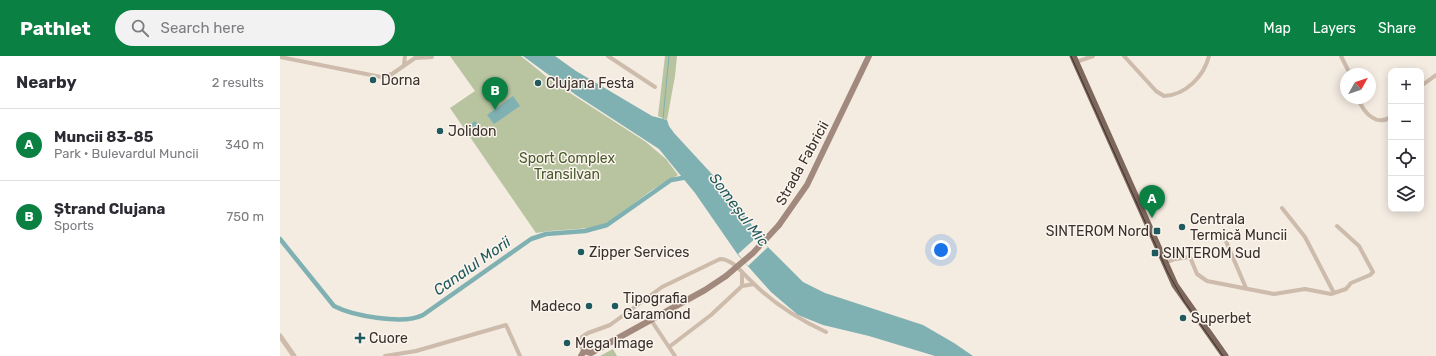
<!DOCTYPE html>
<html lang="en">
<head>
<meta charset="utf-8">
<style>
  :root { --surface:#fff; --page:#f2f2f3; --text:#2b2b33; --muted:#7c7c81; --line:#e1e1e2; --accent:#0b8043 }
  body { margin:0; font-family:Rubik,sans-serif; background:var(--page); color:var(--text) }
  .controls { position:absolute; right:12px; top:12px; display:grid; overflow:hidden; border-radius:8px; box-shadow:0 2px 10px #0003 }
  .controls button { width:36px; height:36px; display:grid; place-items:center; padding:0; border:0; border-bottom:1px solid var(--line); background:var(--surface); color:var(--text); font:20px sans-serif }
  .compass { position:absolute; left:1060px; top:12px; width:36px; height:36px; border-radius:50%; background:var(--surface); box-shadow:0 2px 10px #0003; rotate:50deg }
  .you { position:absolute; left:661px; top:194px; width:14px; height:14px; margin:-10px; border:3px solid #fff; border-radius:50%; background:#1a73e8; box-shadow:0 0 0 6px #1a73e833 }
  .badge { display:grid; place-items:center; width:26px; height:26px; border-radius:50%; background:var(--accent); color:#fff; font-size:13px; font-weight:700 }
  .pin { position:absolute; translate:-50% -33px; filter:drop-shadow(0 1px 2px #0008) }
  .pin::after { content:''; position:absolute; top:21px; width:14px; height:12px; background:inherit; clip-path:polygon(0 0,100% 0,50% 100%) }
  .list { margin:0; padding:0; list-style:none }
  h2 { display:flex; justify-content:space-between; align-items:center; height:52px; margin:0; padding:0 16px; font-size:17px }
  h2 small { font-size:13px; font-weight:400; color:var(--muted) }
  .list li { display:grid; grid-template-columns:26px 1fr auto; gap:12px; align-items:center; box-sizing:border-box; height:72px; padding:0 16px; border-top:1px solid var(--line) }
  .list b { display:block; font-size:15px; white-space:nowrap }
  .list p { margin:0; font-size:13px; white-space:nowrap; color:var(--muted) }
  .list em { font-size:13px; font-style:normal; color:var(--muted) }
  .icon { flex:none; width:22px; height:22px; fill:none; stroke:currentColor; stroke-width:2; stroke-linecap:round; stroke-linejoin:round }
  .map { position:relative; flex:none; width:1156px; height:300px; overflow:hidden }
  header { display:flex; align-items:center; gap:24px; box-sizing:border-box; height:56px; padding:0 20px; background:var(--accent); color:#fff }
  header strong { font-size:19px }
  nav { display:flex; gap:22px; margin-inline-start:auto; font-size:14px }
  .search { width:280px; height:36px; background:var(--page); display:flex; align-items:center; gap:10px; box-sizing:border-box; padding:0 14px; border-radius:22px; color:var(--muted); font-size:15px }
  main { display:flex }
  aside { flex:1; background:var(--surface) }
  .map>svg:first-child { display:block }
  .green { fill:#b8c4a0 }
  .water { fill:#7fb0b2 }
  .pier { fill:#f4ebe1 }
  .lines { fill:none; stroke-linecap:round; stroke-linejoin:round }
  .stream { stroke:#7fb0b2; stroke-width:1 }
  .canal { stroke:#7fb0b2; stroke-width:4.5 }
  .minor { stroke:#cdbbac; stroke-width:4 }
  .tertiary { stroke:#cdbbac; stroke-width:5 }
  .secondary { stroke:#a18a7d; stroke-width:6 }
  .primary { stroke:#7d675c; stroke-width:7 }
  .tram { stroke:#3b302b; stroke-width:1 }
  .secondary-bridge { stroke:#a18a7d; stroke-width:6 }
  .poi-dot { fill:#1f5a5e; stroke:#fbf5ee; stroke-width:1.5 }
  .labels { text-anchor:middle; stroke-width:3; stroke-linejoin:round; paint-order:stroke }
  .poi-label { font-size:14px; fill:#3b302b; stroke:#fbf5ee; text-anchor:start }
  .park-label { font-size:14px; fill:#4a5a2e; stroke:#fbf5ee }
  .street-label { font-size:14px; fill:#3b302b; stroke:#fbf5ee }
  .water-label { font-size:15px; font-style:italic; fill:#1f5a5e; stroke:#fbf5ee }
</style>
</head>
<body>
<header>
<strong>Pathlet</strong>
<div class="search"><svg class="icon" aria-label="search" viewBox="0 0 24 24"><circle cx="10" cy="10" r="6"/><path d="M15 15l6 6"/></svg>Search here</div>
<nav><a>Map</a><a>Layers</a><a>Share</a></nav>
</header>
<main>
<aside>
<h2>Nearby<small>2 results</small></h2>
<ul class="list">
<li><span class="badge">A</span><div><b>Muncii 83-85</b><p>Park · Bulevardul Muncii</p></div><em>340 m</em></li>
<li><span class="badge">B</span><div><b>Ștrand Clujana</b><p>Sports</p></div><em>750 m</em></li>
</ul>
</aside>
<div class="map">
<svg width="1156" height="300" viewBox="0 0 1156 300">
  <rect width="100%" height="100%" fill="#f4ebe1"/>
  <path class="green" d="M170,0h71l32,26 93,60 20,17 12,16 -26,15 -44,33 -18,5 -40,3 -14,2 -86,-125 25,-17z
    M385,0h12l-2,20 -8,44 -9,-4z
    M333,293l4,7h-17z"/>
  <path class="water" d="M243,0h32l21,15 76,45 15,4 2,6 5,7 48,52 46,62 35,35 22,11 98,32 31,18 19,13h-38l-66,-20 -46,-11 -25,-10 -27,-23 -33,-37 -43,-62 -36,-44 -83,-54z
    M233,40l7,10 -26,18 -7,-9z
    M195,65l7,9 -5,3 -6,-9z"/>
  <path class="pier" d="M478,180l10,11 -20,19 -10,-12z"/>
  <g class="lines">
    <path class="stream" d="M383,63l6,-63"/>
    <path class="canal" d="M0,183l54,67c19,10 70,19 89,9l108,-76 15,-5 39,-3 22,-6 64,-45 17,-3"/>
    <path class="minor" d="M328,0l47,31
      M844,0l32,35 8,5c22,-1 40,-20 45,-40
      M1061,0l9,18
      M0,1l101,20 11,-3 23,-16 17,-1
      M796,6l17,-6
      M124,9l1,-9
      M1141,30l15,-11
      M1078,42c5,14 18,29 33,19
      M1002,152l23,29 29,56
      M945,183l21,49
      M885,207l10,-4 15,-2 7,17 10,7 67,13 31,-5 26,5 15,-5 5,-6 19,-8 3,-3 -14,-26 -22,-20
      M462,230v-13
      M371,264l24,36
      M389,291l42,-32 31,-29 12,-2
      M303,296l-3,-10 2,-5 6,-4 22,-8 52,-38 58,-28c13,0 23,15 32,23 22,22 46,37 74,50
      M105,300l31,-5 90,-26 14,31"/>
    <path class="tertiary" d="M0,280l14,20"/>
    <path class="secondary" d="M499,169l28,-40 62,-129
      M311,297l114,-63 21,-14
      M301,300l3,-5 7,2"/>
    <path class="primary" d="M793,0l102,229 50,71"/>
    <path class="tram" d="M791,0l97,217 16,28 39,55"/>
    <path class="secondary-bridge" d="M446,220l27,-23 26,-28"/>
  </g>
  <g class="poi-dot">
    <circle cx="93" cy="24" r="4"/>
    <circle cx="258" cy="27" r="4"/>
    <circle cx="160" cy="75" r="4"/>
    <circle cx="902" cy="171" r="4"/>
    <rect x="873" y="171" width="8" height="8" rx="2"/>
    <circle cx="301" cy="196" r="4"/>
    <rect x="871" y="193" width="8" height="8" rx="2"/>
    <circle cx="309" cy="250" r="4"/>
    <circle cx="335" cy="250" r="4"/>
    <circle cx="903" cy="262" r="4"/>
    <path d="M78 276h4v4h4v4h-4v4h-4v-4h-4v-4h4z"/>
    <circle cx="287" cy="287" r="4"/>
  </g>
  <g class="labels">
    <g class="poi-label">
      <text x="101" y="29">Dorna</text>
      <text x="266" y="32">Clujana Festa</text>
      <text x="168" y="80">Jolidon</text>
      <text x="910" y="168">Centrala<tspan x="910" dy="16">Termică Muncii</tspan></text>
      <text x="869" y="180" text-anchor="end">SINTEROM Nord</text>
      <text x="309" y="201">Zipper Services</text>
      <text x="883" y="202">SINTEROM Sud</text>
      <text x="343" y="247">Tipografia<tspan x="343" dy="16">Garamond</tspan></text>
      <text x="301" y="255" text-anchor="end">Madeco</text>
      <text x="911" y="267">Superbet</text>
      <text x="89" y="287">Cuore</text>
      <text x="295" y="292">Mega Image</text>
    </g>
    <g class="park-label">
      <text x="287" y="107">Sport Complex<tspan x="287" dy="16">Transilvan</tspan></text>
    </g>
    <g class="street-label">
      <text transform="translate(522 107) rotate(-61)" y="5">Strada Fabricii</text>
    </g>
    <g class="water-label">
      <text transform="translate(459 154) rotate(53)" y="5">Someșul Mic</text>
      <text transform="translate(192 210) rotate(-35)" y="5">Canalul Morii</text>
    </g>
  </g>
</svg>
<div class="controls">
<button>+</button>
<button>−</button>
<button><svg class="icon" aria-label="locate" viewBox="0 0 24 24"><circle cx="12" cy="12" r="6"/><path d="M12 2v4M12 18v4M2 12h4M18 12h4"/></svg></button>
<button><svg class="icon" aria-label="layers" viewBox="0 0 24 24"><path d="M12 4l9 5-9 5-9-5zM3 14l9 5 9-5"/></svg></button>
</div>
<svg class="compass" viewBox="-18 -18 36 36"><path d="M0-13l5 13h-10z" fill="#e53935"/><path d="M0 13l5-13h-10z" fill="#7c7c81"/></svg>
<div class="you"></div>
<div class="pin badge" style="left:872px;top:162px">A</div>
<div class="pin badge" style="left:215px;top:54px">B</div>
</div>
</main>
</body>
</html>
